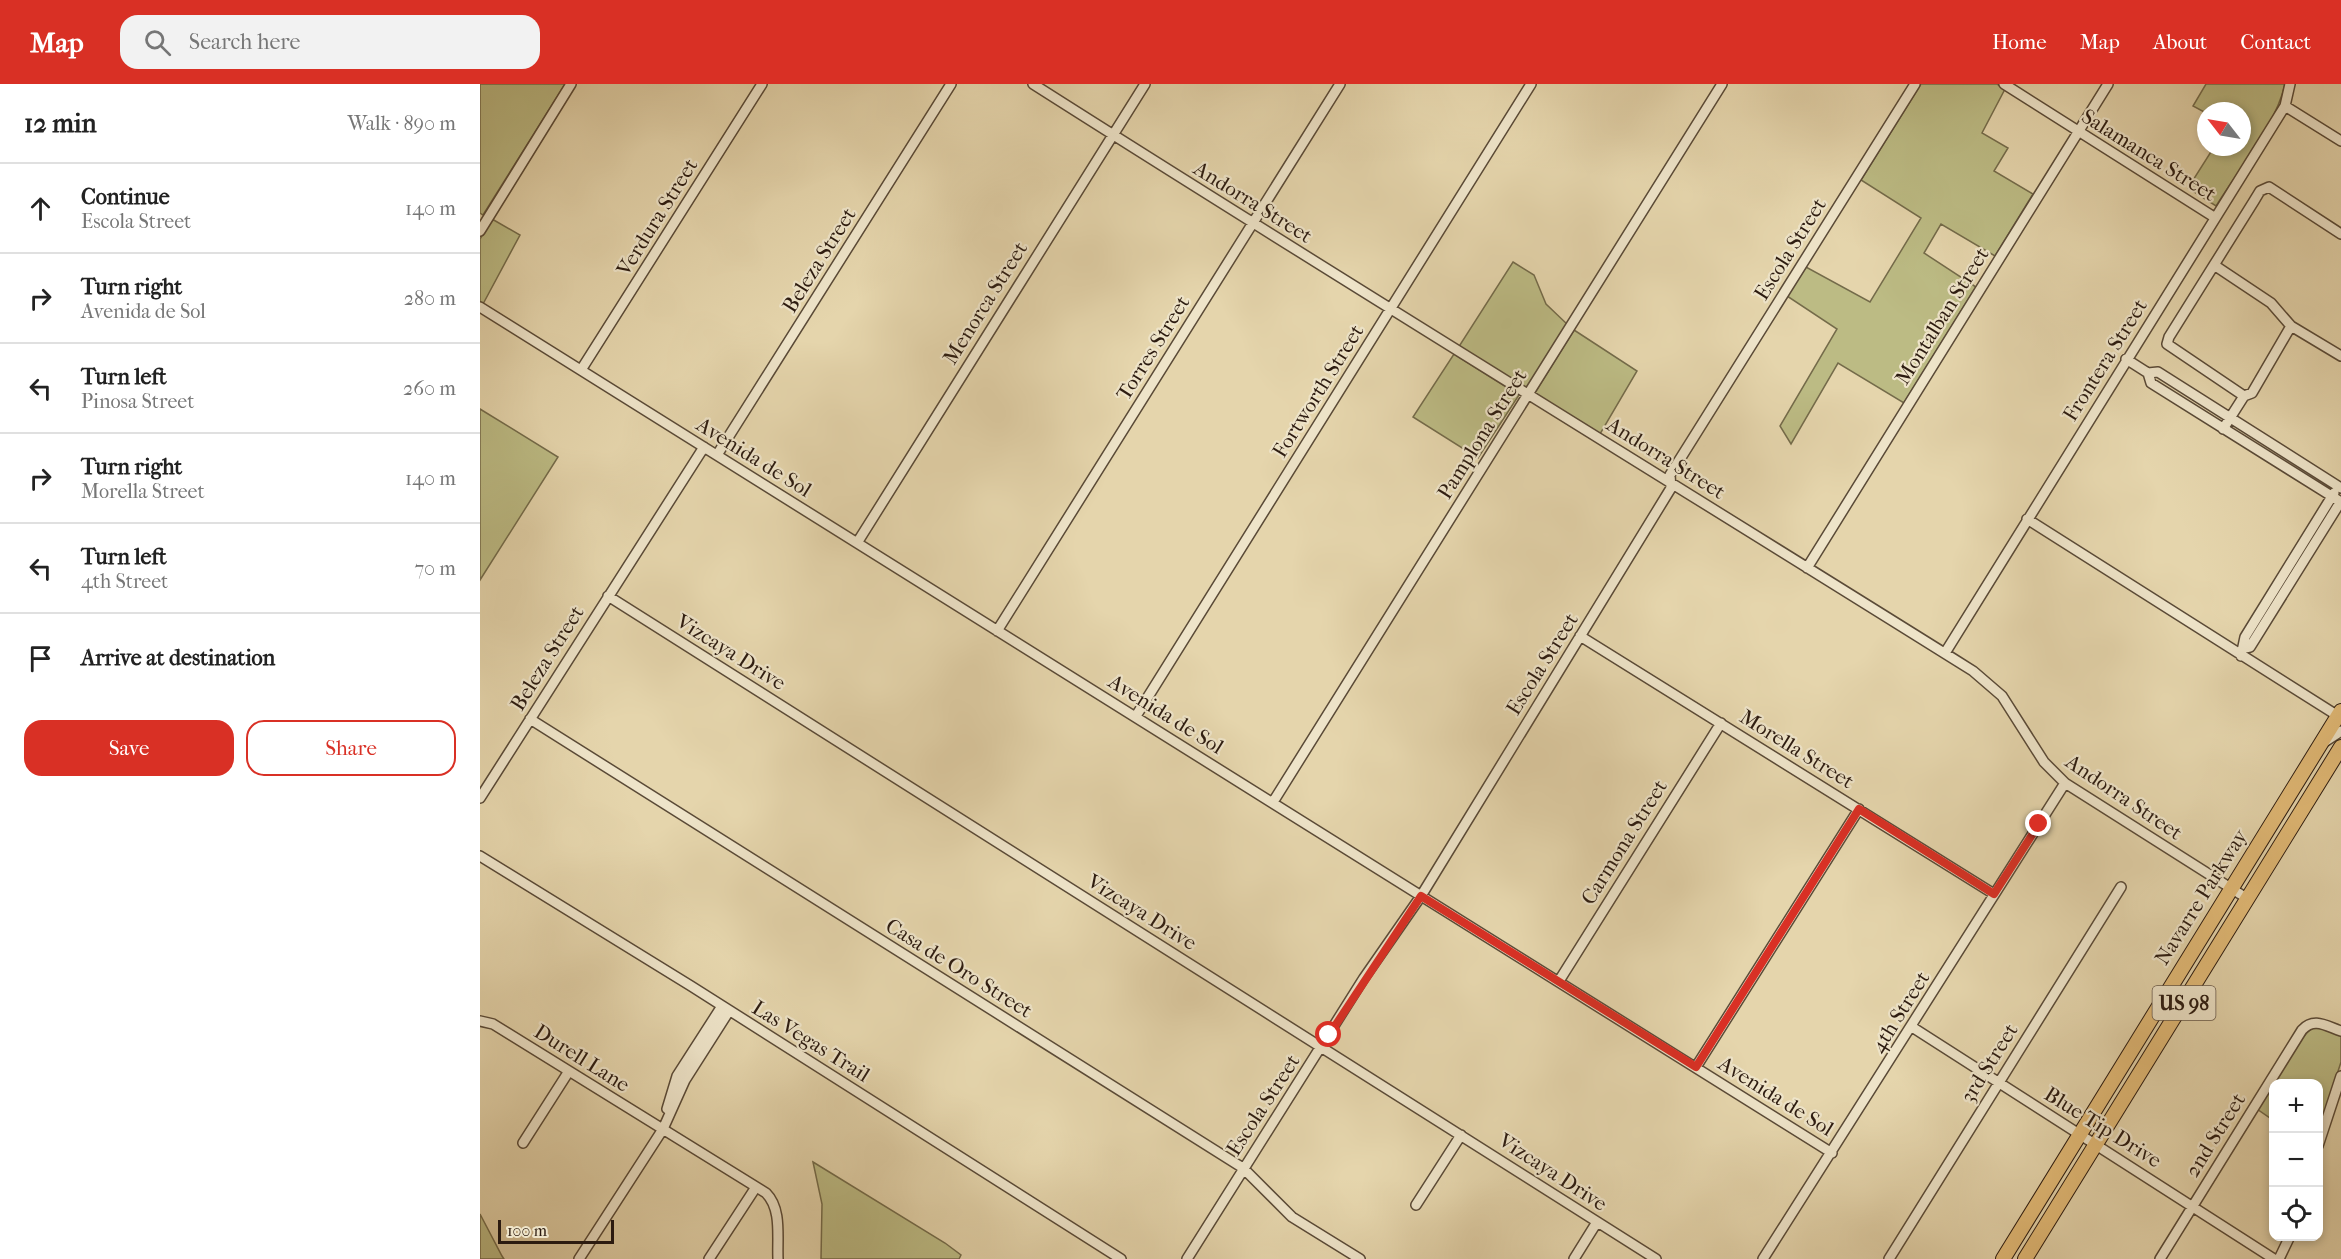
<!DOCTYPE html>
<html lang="en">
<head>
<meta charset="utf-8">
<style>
  :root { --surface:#fff; --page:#f2f2f2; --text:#222; --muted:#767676; --line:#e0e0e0; --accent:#d93025 }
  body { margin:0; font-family:"IM FELL French Canon",serif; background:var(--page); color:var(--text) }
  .controls { position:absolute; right:18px; bottom:18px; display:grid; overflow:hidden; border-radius:12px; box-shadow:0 3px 9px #0003 }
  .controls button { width:54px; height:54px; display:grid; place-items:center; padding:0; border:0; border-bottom:2px solid var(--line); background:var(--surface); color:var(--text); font:30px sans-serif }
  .compass { position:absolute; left:1717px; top:18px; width:54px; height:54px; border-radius:50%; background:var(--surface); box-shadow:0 3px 9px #0003; rotate:301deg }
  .scale { position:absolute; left:18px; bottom:15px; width:116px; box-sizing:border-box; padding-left:6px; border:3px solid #2c1b10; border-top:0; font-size:16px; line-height:21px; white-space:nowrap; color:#2c1b10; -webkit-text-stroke:4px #eee4c9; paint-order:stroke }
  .stop { position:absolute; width:18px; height:18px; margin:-14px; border:4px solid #d93025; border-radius:50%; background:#fff }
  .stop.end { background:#d93025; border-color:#fff; box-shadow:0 2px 6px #0008 }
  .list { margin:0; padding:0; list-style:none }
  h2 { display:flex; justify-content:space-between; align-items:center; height:78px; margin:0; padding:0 24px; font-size:26px }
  h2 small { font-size:20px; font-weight:400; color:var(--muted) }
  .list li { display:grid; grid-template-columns:39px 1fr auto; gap:18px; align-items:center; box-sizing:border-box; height:90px; padding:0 24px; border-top:2px solid var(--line) }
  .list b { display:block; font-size:22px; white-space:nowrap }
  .list p { margin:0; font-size:20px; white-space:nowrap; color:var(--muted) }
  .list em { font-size:20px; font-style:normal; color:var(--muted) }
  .actions { display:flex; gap:12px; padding:18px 24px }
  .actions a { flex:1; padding:14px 0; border:2px solid var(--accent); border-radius:18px; text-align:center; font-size:21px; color:var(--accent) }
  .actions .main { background:var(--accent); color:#fff }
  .icon { flex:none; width:33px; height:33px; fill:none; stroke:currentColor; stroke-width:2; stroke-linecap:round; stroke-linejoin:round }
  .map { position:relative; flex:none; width:1861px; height:1175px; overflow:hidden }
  header { display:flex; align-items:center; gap:36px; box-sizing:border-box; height:84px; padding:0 30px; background:var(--accent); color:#fff }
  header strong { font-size:28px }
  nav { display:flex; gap:33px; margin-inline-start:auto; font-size:21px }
  .search { width:420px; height:54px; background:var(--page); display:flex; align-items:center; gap:15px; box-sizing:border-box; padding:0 21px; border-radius:18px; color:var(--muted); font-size:22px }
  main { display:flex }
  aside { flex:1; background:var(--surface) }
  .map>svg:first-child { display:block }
  .green { fill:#bcbb84; stroke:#746b4a; stroke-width:1.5 }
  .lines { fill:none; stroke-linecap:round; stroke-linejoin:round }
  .minor-casing { stroke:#5a4a37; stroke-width:12 }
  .highway-casing { stroke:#2c1b10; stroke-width:16 }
  .minor { stroke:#eee4c9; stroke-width:9 }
  .highway { stroke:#e2ba76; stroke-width:14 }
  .route { stroke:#d93025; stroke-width:8 }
  .labels { text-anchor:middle; stroke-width:4.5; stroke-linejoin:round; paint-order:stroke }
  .shield { fill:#eee4c9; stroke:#665748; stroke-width:1.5 }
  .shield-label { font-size:20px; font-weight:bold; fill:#2c1b10 }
  .street-label { font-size:21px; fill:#2c1b10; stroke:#eee4c9 }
</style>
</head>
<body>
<header>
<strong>Map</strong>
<div class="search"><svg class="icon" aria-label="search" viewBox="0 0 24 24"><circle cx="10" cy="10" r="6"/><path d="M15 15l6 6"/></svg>Search here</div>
<nav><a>Home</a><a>Map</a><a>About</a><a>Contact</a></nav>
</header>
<main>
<aside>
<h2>12 min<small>Walk · 890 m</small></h2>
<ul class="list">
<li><svg class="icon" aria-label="ahead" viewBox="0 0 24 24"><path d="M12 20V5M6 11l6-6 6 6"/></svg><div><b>Continue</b><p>Escola Street</p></div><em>140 m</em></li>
<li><svg class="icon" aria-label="right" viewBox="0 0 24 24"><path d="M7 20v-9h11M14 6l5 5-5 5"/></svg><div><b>Turn right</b><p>Avenida de Sol</p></div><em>280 m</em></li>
<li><svg class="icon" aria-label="left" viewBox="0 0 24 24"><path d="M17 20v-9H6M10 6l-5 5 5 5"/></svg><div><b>Turn left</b><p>Pinosa Street</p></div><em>260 m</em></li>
<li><svg class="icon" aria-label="right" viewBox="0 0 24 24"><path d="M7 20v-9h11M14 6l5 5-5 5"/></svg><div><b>Turn right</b><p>Morella Street</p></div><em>140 m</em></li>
<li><svg class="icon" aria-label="left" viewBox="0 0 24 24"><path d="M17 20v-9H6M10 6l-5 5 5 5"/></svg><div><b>Turn left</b><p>4th Street</p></div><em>70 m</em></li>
<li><svg class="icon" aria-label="arrive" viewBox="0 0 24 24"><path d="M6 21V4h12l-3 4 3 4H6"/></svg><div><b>Arrive at destination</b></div></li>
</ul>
<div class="actions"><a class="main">Save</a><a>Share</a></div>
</aside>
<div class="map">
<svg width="1861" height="1175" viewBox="0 0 1861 1175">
  <rect width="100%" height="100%" fill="#e5d5ac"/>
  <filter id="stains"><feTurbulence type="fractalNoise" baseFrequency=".00333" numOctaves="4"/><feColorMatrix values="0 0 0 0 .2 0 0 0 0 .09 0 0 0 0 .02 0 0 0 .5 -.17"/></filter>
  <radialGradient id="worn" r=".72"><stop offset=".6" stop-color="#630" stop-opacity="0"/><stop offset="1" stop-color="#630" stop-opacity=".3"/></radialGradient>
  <path class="green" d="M0,0h85l-82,131 -3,-2z
    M1441,0h76l8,5 -23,44 26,15 -14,23 39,23 -38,62 -54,-32 -17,29 52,34 -72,116 -66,-40 -47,81 -11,-18 57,-97 -50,-33 19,-29 64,35 51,-84 -60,-38z
    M1726,0h79c-9,41 -47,86 -69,122l-28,-18 26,-41h28v-36l-36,2 -13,-7z
    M12,135l28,16 -37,69 -3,-2v-63z
    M1033,178l21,13 12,29 21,20 -41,65 -68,-41z
    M1094,246l63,41 -37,63 -66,-40z
    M974,270l65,41 -41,63 -65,-41z
    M0,325l78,48 -78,123z
    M1837,942l24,9v27l-22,68 -1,-46h-44l-1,36 -16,-11c10,-16 44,-80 60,-83z
    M333,1078l132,81 16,12 -2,4h-138l1,-55z
    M0,1130l22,42 2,3h-24z"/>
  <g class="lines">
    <g class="minor-casing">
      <path id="minor" d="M553,0c311,198 627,391 940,587l29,25 42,66 21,21 183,116
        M1524,0l210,133
        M1805,22l56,35
        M0,147l91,-147
        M1734,181l40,-64 6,-10 9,-4 72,47
        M0,223l1352,846
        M1646,275l22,14 10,-1 183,116
        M101,286l181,-286
        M1668,289l3,10 190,119
        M1764,312l8,-3 39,-67
        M1743,345l21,-33 -77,-52 2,-7 45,-72 57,38 20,23 50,30
        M237,371l234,-371
        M1547,435l311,197
        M377,459l288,-459
        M1327,484l301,-484
        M128,512l1048,663
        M517,547l343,-547
        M1100,552l414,258
        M1765,564l5,-1 91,-146
        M1465,569l340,-547 5,-22
        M1761,572l4,-19 89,-144
        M656,632l395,-632
        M50,635l713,449 49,49 68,42
        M1846,657l15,-10
        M0,714l224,-351
        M793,718l449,-718
        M0,772l211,130 430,273
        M1079,897l162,-258
        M0,937l13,3 273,169c16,16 11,44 12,66
        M1432,943l362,232
        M1216,983l163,-258
        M187,1025l10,-33 45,-70
        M43,1059l46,-72
        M1838,1062l23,-70
        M936,1121l45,-70
        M99,1175l84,-130 22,-49 44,-69
        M229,1175l47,-72
        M707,1175l177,-281 57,-82 250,-408 -1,-13 245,-391
        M1094,1175l23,-37
        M1283,1175l302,-476
        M1409,1175l232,-372
        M1680,1175l142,-229c12,-13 24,-4 39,1
        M1799,1175l11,-23"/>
    </g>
    <g class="highway-casing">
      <path id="highway" d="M1523,1175l338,-548
        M1545,1175l316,-512"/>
    </g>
    <use href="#minor" class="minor"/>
    <use href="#highway" class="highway"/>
  </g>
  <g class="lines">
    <path class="route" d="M849,951l92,-139 275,171 163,-258 135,85 45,-70"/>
  </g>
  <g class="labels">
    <rect class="shield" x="1672.5" y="902" width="63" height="34" rx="4.5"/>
    <g class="shield-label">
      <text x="1704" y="926">US 98</text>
    </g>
    <g class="street-label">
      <text transform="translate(1669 71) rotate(32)" y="7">Salamanca Street</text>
      <text transform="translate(773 118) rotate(32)" y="7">Andorra Street</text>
      <text transform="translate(177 133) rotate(-58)" y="7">Verdura Street</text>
      <text transform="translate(1310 165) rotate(-58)" y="7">Escola Street</text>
      <text transform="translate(339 176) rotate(-58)" y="7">Beleza Street</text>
      <text transform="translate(505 219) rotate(-58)" y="7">Menorca Street</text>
      <text transform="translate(1462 232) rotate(-58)" y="7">Montalban Street</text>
      <text transform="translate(673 264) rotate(-58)" y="7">Torres Street</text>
      <text transform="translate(1625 276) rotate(-58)" y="7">Frontera Street</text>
      <text transform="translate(838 307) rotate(-58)" y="7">Fortworth Street</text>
      <text transform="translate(1002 350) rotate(-58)" y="7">Pamplona Street</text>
      <text transform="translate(274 373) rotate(32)" y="7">Avenida de Sol</text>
      <text transform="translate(1186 374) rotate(32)" y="7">Andorra Street</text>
      <text transform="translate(251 568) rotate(32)" y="7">Vizcaya Drive</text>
      <text transform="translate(67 574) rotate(-58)" y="7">Beleza Street</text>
      <text transform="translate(1062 580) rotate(-58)" y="7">Escola Street</text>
      <text transform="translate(686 630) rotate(32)" y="7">Avenida de Sol</text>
      <text transform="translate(1317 665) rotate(32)" y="7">Morella Street</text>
      <text transform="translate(1644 713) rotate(34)" y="7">Andorra Street</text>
      <text transform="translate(1144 758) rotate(-58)" y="7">Carmona Street</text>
      <text transform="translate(1721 813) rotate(-58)" y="7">Navarre Parkway</text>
      <text transform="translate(662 828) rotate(32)" y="7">Vizcaya Drive</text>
      <text transform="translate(479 884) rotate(32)" y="7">Casa de Oro Street</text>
      <text transform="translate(1420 928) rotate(-58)" y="7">4th Street</text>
      <text transform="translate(331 957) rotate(32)" y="7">Las Vegas Trail</text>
      <text transform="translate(102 974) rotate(32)" y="7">Durell Lane</text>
      <text transform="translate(1509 979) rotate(-58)" y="7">3rd Street</text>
      <text transform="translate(1296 1012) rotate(32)" y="7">Avenida de Sol</text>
      <text transform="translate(783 1021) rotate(-57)" y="7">Escola Street</text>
      <text transform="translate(1623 1043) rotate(32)" y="7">Blue Tip Drive</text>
      <text transform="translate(1735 1051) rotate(-58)" y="7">2nd Street</text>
      <text transform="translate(1073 1088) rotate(33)" y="7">Vizcaya Drive</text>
    </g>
  </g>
  <rect width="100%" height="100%" filter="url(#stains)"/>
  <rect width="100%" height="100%" fill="url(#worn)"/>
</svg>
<div class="controls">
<button>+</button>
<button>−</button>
<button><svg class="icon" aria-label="locate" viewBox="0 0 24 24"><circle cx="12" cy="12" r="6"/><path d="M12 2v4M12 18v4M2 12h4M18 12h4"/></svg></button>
</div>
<svg class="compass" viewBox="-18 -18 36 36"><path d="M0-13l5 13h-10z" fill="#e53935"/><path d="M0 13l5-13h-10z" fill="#767676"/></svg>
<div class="scale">100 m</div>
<div class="stop" style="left:849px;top:951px"></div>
<div class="stop end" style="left:1559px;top:740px"></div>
</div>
</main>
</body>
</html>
